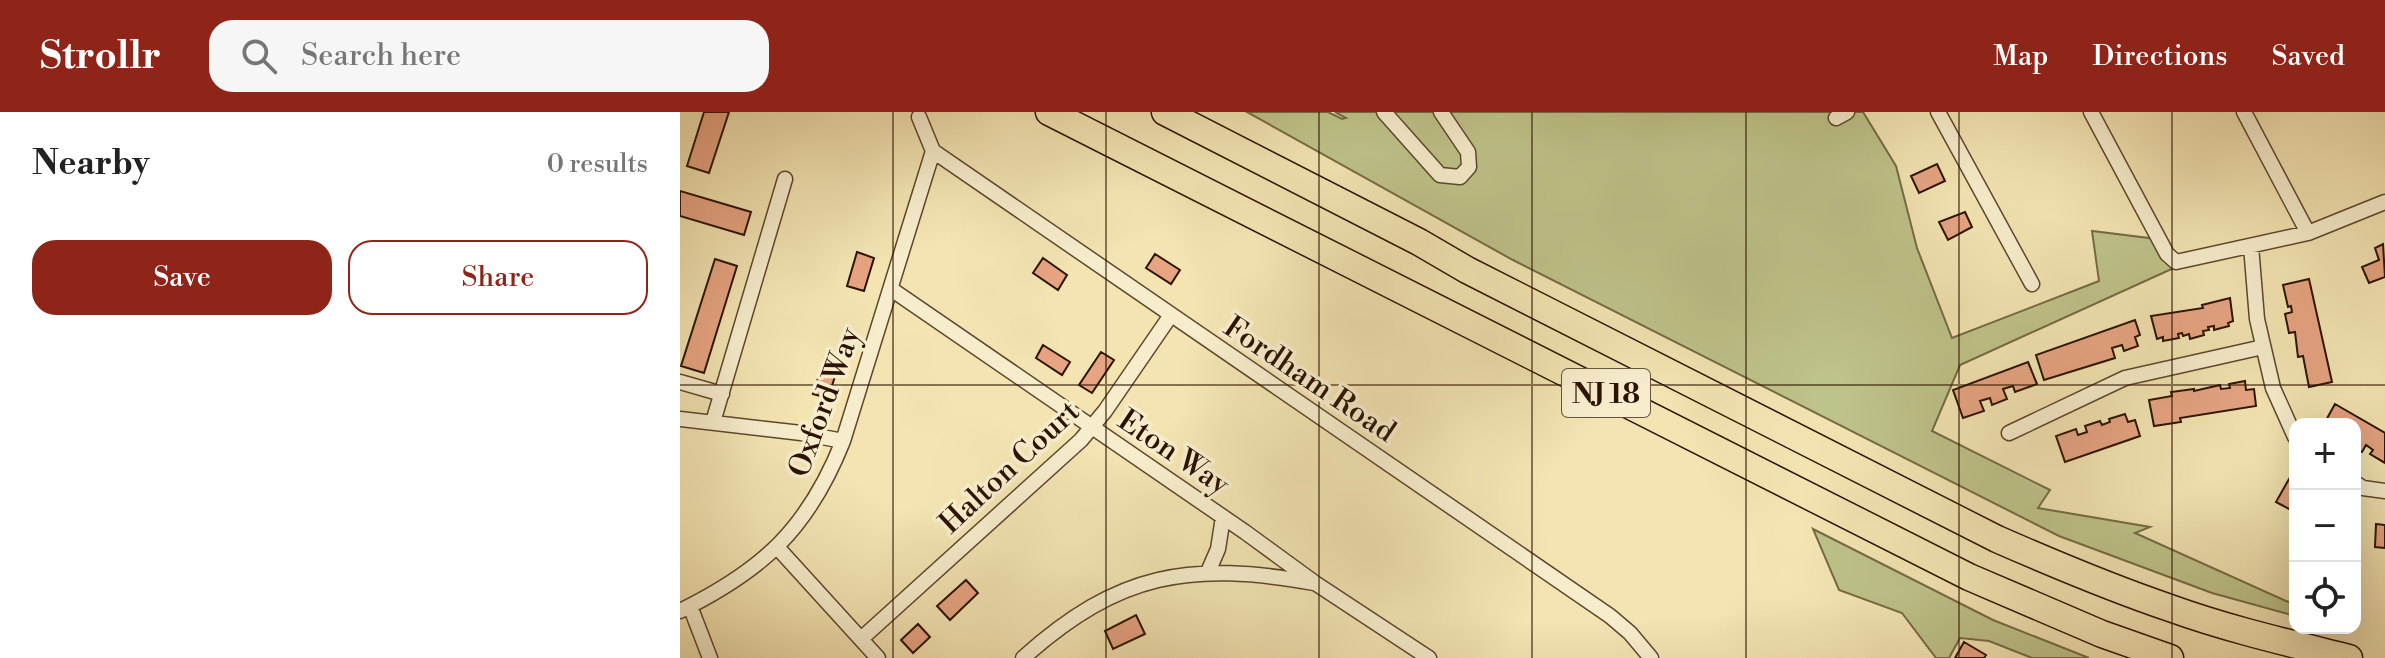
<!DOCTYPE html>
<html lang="en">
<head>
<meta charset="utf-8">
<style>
  :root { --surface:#fff; --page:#f6f6f6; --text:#222; --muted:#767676; --line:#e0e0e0; --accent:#8f2418 }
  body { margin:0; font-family:"Libre Bodoni",serif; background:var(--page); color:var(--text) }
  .controls { position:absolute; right:24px; bottom:24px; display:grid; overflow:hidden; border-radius:16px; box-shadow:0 8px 32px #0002 }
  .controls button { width:72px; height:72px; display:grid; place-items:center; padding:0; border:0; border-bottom:2px solid var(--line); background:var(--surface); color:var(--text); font:40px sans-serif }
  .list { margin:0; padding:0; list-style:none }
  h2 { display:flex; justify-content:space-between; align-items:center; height:104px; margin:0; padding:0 32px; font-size:34px }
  h2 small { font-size:26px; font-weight:400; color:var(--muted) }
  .actions { display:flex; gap:16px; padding:24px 32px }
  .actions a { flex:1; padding:18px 0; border:2px solid var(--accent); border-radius:24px; text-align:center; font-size:28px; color:var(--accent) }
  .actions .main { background:var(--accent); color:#fff }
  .icon { flex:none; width:44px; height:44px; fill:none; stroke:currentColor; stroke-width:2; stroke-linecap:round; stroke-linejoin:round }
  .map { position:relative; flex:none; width:1705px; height:546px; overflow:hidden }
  header { display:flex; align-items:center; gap:48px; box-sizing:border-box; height:112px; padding:0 40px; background:var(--accent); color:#fff }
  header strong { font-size:38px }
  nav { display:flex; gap:44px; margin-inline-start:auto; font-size:28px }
  .search { width:560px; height:72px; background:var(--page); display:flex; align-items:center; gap:20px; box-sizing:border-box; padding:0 28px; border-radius:24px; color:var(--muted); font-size:30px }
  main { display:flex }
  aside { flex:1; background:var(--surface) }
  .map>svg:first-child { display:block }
  .green { fill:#bec389; stroke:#746b44; stroke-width:2 }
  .building { fill:#e7a482; stroke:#2b1300; stroke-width:2 }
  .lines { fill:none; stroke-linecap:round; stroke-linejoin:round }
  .minor-casing { stroke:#5d472c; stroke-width:17 }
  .motorway-casing { stroke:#2b1300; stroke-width:29 }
  .minor { stroke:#f7edcd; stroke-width:14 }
  .motorway { stroke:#f3e4b2; stroke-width:26 }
  .grid { fill:none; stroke:#2b1300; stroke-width:2; stroke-opacity:0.55 }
  .labels { text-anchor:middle; stroke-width:7; stroke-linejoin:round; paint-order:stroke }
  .shield { fill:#f7edcd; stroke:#68543e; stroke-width:2 }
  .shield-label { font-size:28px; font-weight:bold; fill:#2b1300 }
  .street-label { font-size:30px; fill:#2b1300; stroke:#f7edcd }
</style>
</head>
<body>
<header>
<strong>Strollr</strong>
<div class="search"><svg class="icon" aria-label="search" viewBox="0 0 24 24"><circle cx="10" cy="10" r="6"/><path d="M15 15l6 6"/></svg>Search here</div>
<nav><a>Map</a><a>Directions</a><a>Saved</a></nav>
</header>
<main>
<aside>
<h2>Nearby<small>0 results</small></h2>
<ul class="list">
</ul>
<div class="actions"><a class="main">Save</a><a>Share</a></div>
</aside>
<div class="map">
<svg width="1705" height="546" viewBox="0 0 1705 546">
  <rect width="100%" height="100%" fill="#f3e4b2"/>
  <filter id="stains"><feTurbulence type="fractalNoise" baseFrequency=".0025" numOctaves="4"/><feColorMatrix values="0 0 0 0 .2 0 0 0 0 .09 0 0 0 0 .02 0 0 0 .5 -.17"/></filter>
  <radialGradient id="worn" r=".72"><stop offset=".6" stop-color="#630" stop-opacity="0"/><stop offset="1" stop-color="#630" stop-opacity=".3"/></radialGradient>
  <path class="green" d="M567,0h81l14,7 4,-1 -11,-6h528l33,54 21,82 35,90 147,-57 -7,-50 65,8 19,28 -216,98 -28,66 118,59 -12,18 112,19 -15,6 160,72v11l-83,-23 -153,-57 -548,-277z
    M1133,417l180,91 96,38h-57l-43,-17 -29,-3 -11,20h-13l-34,-45 -63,-23z"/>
  <path class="building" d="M24,0h25l-20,61 -22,-7z
    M1257,52l8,17 -26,12 -8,-17z
    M0,79l71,21 -7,23 -64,-19z
    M1285,100l7,15 -24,13 -9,-18z
    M1703,132l2,33 -16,6 -7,-16 17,-7 -4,-12z
    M177,140l17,6 -10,33 -17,-5z
    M475,142l25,16 -9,14 -25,-16z
    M363,146l24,17 -9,15 -25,-17z
    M35,147l22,7 -33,107 -23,-7z
    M1629,167l23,103 -23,5 -6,-31 -5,1 -3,-25 -6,1 -4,-19 7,-2 -1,-6 -3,1 -5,-22z
    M1550,186l3,23 -5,2 1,3 -15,4v-4l-6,1 1,3 -6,1 1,4 -14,4 -1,-5 -6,2 -1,-3 -4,1 1,4 -16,3v-4l-6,2 -6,-23 52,-8 -1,-3z
    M1455,208l5,15 -5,2 3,9 -14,5 -2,-6 -10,3 3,10 -71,22 -8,-25z
    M363,233l27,17 -8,13 -26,-17z
    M421,240l13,8 -22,33 -13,-8z
    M145,244l15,5 -12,37 -15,-4z
    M1348,250l9,22 -22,8 -2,-6 -10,3 4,10 -15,6 -2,-7 -10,3 4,10 -21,7 -10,-28z
    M1565,269l1,9 8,-1 2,17 -76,12 1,4 -27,4 -5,-26 23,-4 -1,-4 23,-3v2l26,-6 1,4 9,-1 -1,-4z
    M1655,292l50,29v30l-15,-9 3,-4 -7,-5 -4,7 -7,-4v-24h-31z
    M1445,302l3,8 7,-2 5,16 -75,26 -9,-26 20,-7 2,6 9,-3 -2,-6 15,-5 2,4 8,-3 -1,-3z
    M1609,367l6,3v30l-19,-10z
    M1696,412l9,1v23l-10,-1z
    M286,468l12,13 -28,27 -13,-14z
    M456,503l9,19 -32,15 -8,-18z
    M238,512l12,13 -17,16 -12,-13z
    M1284,530l22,13 -2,3h-29z"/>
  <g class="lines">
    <g class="minor-casing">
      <path id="minor" d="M704,0l56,63 20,2 9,-10 -1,-15 -27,-40
        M1258,0l94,172
        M1411,0l76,142 9,8 132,-29 77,-31
        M1564,0l64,121
        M239,5l14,34
        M1156,6l11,-6
        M253,39l677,465 20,17 21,25
        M1571,134l6,73 16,69 22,49
        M211,177l354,243 70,51 114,75
        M0,270l42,12
        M0,307l121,14 42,8
        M33,310l72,-243
        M1329,321l116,-55 138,-31
        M1675,371l8,5 22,3
        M97,435l101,111
        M528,460l10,-23 5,-32
        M10,494l20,52
        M0,499c83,-41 128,-82 163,-170l90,-290
        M181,527l220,-199 24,-29 66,-96
        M343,546c96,-86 167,-97 291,-75"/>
    </g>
    <g class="motorway-casing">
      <path id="motorway" d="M369,0l920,465 133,57 68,24
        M485,0l254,130 48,28 530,269c57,25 114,49 173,69 58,21 119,35 179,50"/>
    </g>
    <use href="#minor" class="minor"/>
    <use href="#motorway" class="motorway"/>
  </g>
  <path class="grid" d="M213,0v546M426,0v546M639,0v546M852,0v546M1066,0v546M1279,0v546M1492,0v546M0,273h1705"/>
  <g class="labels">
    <rect class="shield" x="882" y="257" width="88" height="48" rx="6"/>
    <g class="shield-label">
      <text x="926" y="291">NJ 18</text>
    </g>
    <g class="street-label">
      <text transform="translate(630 267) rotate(34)" y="10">Fordham Road</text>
      <text transform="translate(144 290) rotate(-70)" y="10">Oxford Way</text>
      <text transform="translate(494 340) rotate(34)" y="10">Eton Way</text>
      <text transform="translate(329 355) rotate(-43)" y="10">Halton Court</text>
    </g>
  </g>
  <rect width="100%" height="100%" filter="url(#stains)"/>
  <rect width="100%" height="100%" fill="url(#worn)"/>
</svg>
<div class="controls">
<button>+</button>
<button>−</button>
<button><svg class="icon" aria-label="locate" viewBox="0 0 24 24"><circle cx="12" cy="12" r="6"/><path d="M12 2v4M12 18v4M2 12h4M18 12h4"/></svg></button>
</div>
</div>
</main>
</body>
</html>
